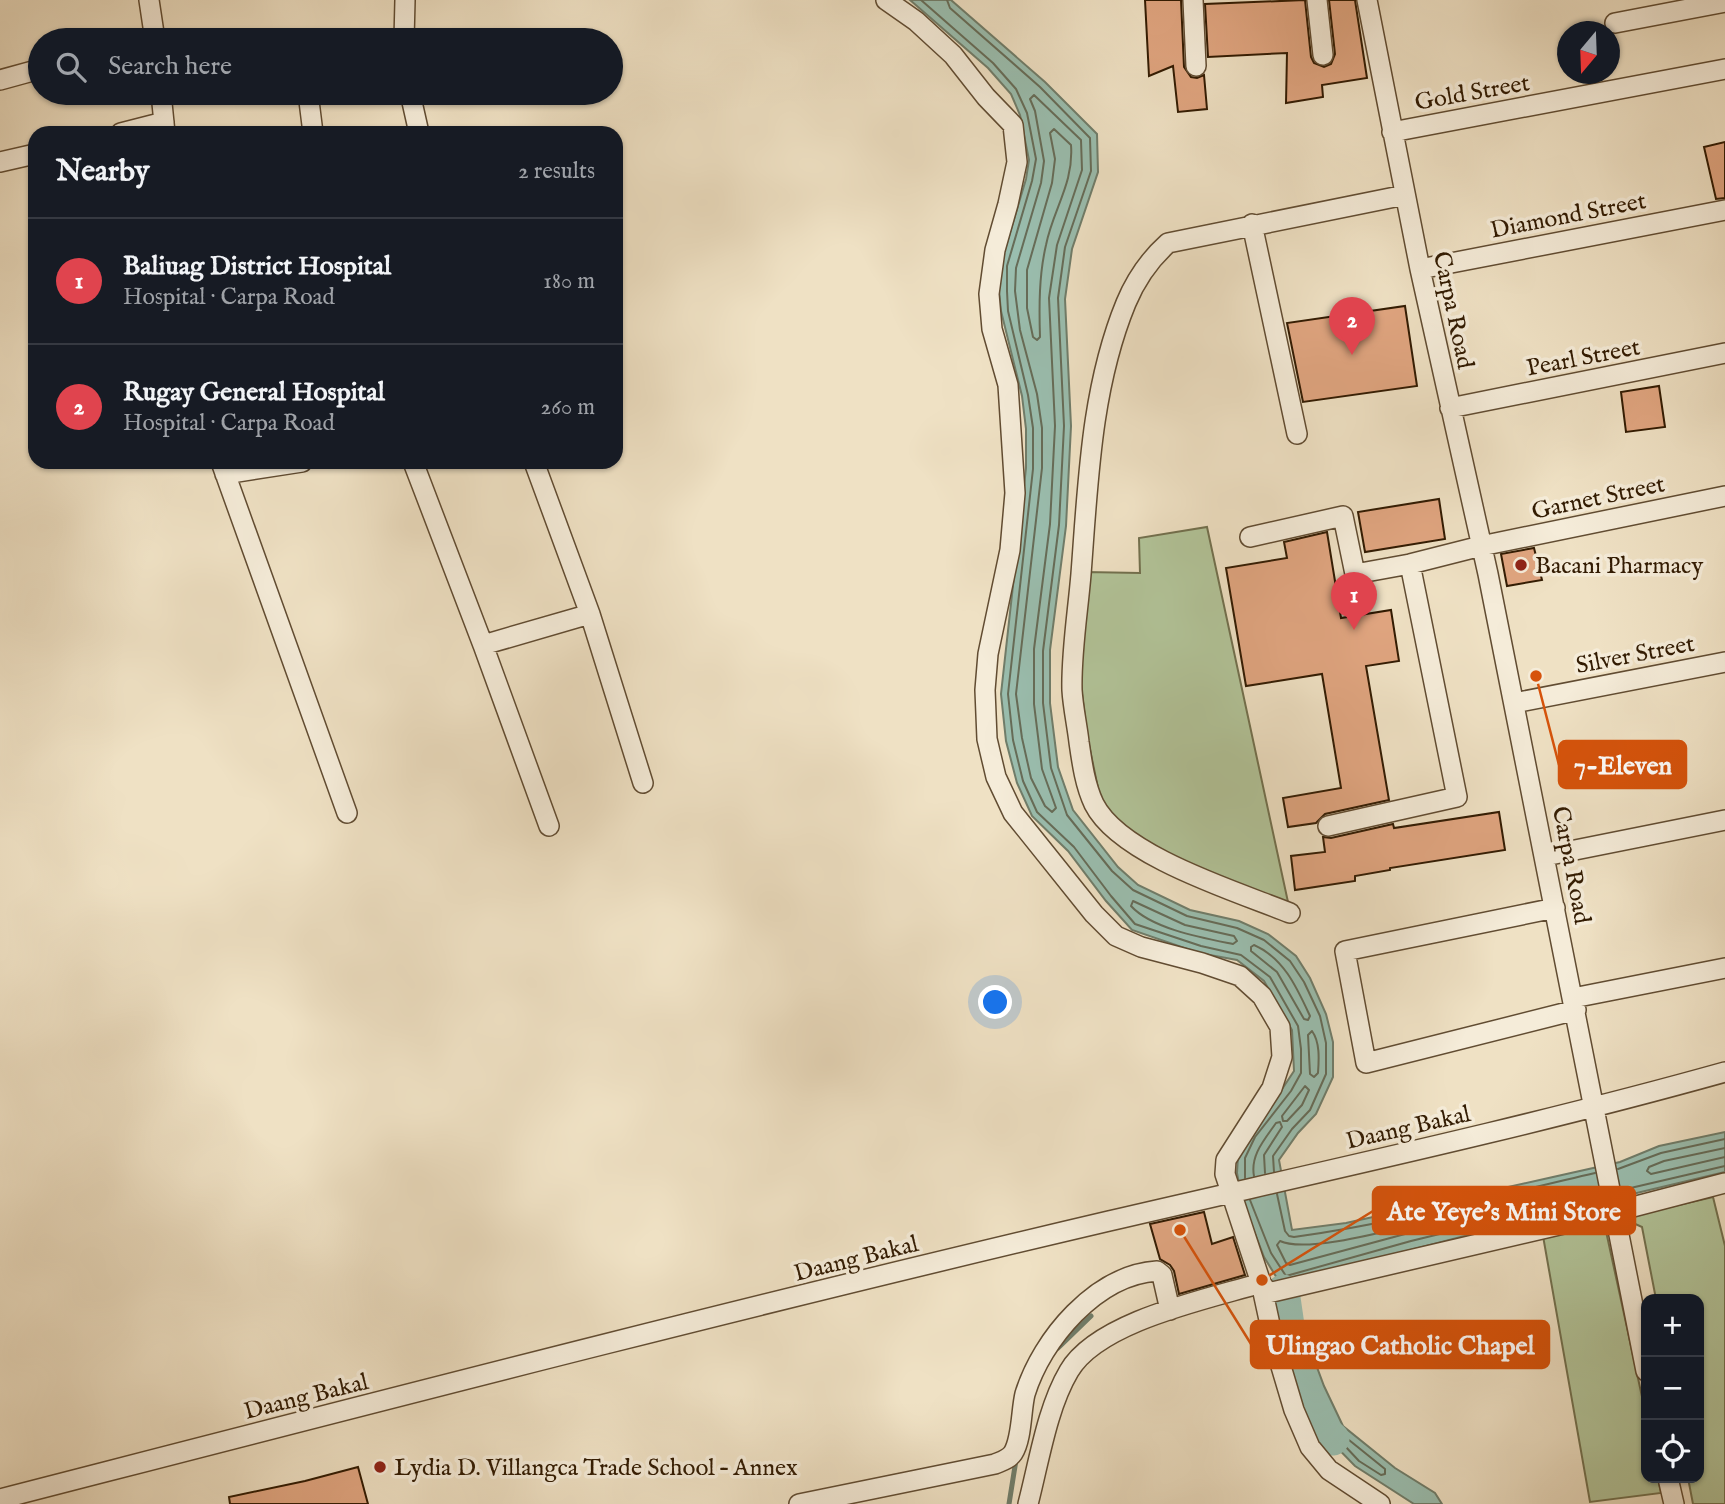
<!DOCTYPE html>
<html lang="en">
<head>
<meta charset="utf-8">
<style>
  :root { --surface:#171b24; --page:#242831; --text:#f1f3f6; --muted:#9ea1a6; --line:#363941; --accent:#c59692 }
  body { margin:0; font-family:"IM FELL English",serif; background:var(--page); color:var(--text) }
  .controls { position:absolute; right:21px; bottom:21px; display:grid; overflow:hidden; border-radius:14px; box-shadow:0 2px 5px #0004 }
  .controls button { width:63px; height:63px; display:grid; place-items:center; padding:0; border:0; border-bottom:2px solid var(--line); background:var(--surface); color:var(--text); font:35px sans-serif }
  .compass { position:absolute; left:1557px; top:21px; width:63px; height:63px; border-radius:50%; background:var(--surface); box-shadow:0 2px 5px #0004; rotate:199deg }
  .you { position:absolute; left:996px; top:1003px; width:24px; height:24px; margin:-18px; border:5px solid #fff; border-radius:50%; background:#1a73e8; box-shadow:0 0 0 10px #1a73e833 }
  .badge { display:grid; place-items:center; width:46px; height:46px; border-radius:50%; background:var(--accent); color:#fff; font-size:23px; font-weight:700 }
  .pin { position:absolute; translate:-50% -58px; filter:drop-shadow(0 2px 4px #0008) }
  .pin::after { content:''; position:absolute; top:37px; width:24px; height:21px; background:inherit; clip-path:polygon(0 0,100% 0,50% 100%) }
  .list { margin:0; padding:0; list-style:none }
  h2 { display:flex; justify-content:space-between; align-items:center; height:91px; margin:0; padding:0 28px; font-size:30px }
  h2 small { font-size:23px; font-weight:400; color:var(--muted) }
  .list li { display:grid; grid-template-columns:46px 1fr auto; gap:21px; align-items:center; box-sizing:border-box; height:126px; padding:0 28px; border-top:2px solid var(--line) }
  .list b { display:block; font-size:26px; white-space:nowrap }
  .list p { margin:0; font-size:23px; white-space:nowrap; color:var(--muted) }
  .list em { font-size:23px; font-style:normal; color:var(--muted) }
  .icon { flex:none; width:38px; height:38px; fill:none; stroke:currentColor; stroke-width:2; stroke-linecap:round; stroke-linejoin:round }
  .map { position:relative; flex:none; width:1725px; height:1504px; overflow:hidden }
  .search { position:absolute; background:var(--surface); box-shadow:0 2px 5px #0004; left:28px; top:28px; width:595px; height:77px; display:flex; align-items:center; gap:18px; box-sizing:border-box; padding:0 24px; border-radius:38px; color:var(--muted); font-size:26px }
  .panel { position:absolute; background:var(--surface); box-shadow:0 2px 5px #0004; left:28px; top:126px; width:595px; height:343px; border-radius:21px }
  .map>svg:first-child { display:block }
  .green { fill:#b2c499; stroke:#72704e; stroke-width:2 }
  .water { fill:#9abeaf; stroke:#707d6a; stroke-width:2 }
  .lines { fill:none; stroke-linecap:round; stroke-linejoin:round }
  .shore { stroke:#666c58; stroke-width:2 }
  .stream { stroke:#707d6a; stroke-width:5 }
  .river { stroke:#9abeaf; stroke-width:33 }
  .building { fill:#e0a580; stroke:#321b02; stroke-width:2 }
  .minor-casing { stroke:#614c32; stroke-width:22 }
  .minor { stroke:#f5ecd9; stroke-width:19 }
  .poi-dot { fill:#8f2418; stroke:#f5ecd9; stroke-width:2.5 }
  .labels { text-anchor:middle; stroke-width:7; stroke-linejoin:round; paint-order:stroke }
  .street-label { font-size:24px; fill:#321b02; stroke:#f5ecd9 }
  .poi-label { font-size:24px; fill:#321b02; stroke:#f5ecd9; text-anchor:start }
  .leader { fill:none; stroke:#d6530b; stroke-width:2.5 }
  .callout-dot { fill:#d6530b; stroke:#f5ecd9; stroke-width:2.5 }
  .callout { fill:#d6530b; stroke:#d6530b; stroke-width:2.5 }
  .callout-label { font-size:26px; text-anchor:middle; font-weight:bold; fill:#fff }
</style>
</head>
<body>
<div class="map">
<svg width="1725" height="1504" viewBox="0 0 1725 1504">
  <rect width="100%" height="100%" fill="#efe1c4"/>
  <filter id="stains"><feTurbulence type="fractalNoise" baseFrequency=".00286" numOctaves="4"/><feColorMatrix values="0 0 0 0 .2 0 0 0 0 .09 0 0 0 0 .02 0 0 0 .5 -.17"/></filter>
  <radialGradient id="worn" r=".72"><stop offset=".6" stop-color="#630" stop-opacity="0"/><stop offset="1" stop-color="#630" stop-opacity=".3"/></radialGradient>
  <path class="green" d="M1207,527l81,375 -15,8 -64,-25 -105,-68 -17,-82 -11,-92 10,-71 54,1 -1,-35z
    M1713,1197l12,49v258h-32l-5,-26h11v-179h-43l-14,-72 -9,-4 -2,-7z
    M1604,1222l42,193v63h12l3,15 -71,9 -47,-266z"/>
  <path class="water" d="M910,0h41l94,82 52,52 1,38 -26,77 -7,50 6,127 -5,100 -16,124v53l8,64 15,43 45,57 20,18 52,25 49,11 29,13 28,22 14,22 16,36 7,28v35l-17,37 -18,19 -19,27 13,70 54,-7 207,-46 67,-15 39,-16 66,-14v40l-168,40 -266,69 1,19 32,86 19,40 52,42 40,25 7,11h-28l-59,-38 -35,-36 -34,-105 -6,-42 -16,-26 -22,-57 -5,-27 1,-17 56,-85 -2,-41 -28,-49 -27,-21 -38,-7 -67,-23 -26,-29 -38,-50 -36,-35 -15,-33 -11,-42 -5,-47 25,-226v-39l-4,-33 -21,-85 -2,-20 1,-25 26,-87 3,-19 -9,-45 -9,-21 -23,-26z"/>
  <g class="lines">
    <path class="shore" d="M921,0l72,63 23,26 11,24 9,46 -4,22 -25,85v25l1,20 20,84 5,33v41l-25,225 5,46 10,41 14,31 37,35 37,49 24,28 66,22 40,9 29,22 28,49 3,23v24l-10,18 -36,46 -10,21v20
      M947,0l3,8 90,79 50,51 1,33 -26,76 -7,51 6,128 -5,99 -16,126v52l8,65 16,47 45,56 21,19 54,26 50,12 27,12 26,21 14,21 16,34 6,27v31l-16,36 -18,19 -19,27 1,16
      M1034,95l47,45 1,30 -25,75 -8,53 6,128 -5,98 -16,125v55l8,65 14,39 -4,4 -7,-6 -14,-28 -9,-40 -6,-44 26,-226v-40l-5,-34 -17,-64 -5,-39 1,-23 25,-85 3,-22 -9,-50 -5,-12z
      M1054,129l17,16c3,39 -18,64 -25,100 -7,30 -7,61 -6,92l-3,3 -4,-3 -6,-29v-38l25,-87 3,-24 -5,-26z
      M1133,901l52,24 49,11 3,5 -4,3c-30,-6 -81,-15 -102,-38z
      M1254,945c30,13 43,43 56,71l-2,4 -4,-1 -27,-47 -26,-21v-4z
      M1312,1031c8,11 7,28 6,42l-4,4 -4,-3 -2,-39z
      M1305,1086l4,4 -7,15 -15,16h-4l-1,-5z
      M1725,1148l-61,13 -15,6 -2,4 4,3 74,-17
      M1618,1169l43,-16 64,-14
      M1254,1176c-4,-21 11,-37 22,-53l4,-1 2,5 -18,28 1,18
      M1622,1190l103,-24
      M1277,1194l8,37 4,5 5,1c102,-14 201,-41 301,-64
      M1250,1200l21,53 15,23 125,-35 188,-46
      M1429,1221l4,2 -2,4 -141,38 -4,-2 -9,-18 3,-4c27,13 117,-13 149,-20z
      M1344,1440h5l36,29v5l-4,1 -22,-14 -15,-16z"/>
    <path class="stream" d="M1058,1348l33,-32
      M1009,1504l7,-44"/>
    <path class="river" d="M1283,1291l11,76 31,65 8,7"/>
  </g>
  <path class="building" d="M1145,0h36l3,67 7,10 6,1 7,-3 3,34 -29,3 -5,-46 -24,10z
    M1305,0l6,57 3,6 10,4 7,-3 4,-10 -6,-54h26l12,78 -45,7 1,12 -37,6 1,-50 -79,4 -3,-53z
    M1725,142v56l-9,1 -12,-52z
    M1405,306l12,80 -114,16 -16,-79z
    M1659,386l6,41 -39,5 -5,-40z
    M1439,499l6,40 -80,13 -7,-40z
    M1327,532l14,86 50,-8 8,51 -33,5 23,134 -64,14 -9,9 -28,4 -5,-29 58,-10 -19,-114 -76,12 -20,-118 61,-10 -3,-16z
    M1534,548l8,32 -35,6 -6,-32z
    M1499,812l6,38 -115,18v2l-35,6v5l-60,9 -4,-34 34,-4 -2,-15 8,1 62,-14 1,4z
    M1204,1212l8,32 21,-7 12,38 -66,19 -5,-23 -4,-6 -10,-6 -10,-35z
    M358,1467l10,37h-138l-1,-7 76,-16z"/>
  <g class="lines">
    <g class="minor-casing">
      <path id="minor" d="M149,0l6,40
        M886,0l30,21 37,34 33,42 27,28 4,37 -9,42 -13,46 -6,44 3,35 16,56 7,108 -5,57 -22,104 -3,36 2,49 9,38 17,36 81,101 22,22 25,11 61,16 38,13 22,20 18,31 2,30 -10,31 -46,72 -1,14 36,109 13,60 20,67 16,37 19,23 51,34
        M1193,0l3,66
        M1317,0l6,55
        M1367,0l53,269 68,305 158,797
        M1615,23l110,-21
        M404,40l1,-40
        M0,80l40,-11
        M161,93l4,40
        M308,93l5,40
        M410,93l9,40
        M1392,132l333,-63
        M121,133l43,-11
        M0,162l35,-8
        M1252,224l45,210
        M1420,269l305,-59
        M1450,408l275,-55
        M221,462l126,351
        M413,462l70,183 107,-31 -56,-152
        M225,474l77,-12
        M1250,537l93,-21 12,58 55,-10 71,-18 244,-50
        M590,614l53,169
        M483,645l66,181
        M1514,703l211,-41
        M1328,826l129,-29 -47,-233
        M1545,856l180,-36
        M1555,908l-210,43 21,112 210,-53
        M1290,913c-52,-21 -170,-57 -196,-109 -9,-19 -12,-41 -15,-62 -2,-17 -6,-35 -7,-52 -1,-37 6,-79 9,-116 7,-91 10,-186 45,-271 10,-24 23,-43 42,-60l237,-48
        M1573,998l152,-30
        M1668,1478l6,26
        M0,1499c369,-95 738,-191 1109,-278 206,-48 412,-92 616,-149
        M799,1504l196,-40c7,-3 14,-5 18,-11 9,-14 8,-43 12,-59 17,-55 71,-119 132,-123l5,4 8,35
        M1028,1504c11,-42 19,-96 41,-133 29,-50 139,-72 192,-88l7,10 334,-78 123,-32"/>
    </g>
    <use href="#minor" class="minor"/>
  </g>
  <g class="poi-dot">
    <circle cx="1521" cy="565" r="7"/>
    <circle cx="380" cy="1467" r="7"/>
  </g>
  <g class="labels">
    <g class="street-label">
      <text transform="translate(1472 92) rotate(-10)" y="8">Gold Street</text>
      <text transform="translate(1568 215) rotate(-11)" y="8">Diamond Street</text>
      <text transform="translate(1454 310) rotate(78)" y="8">Carpa Road</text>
      <text transform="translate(1583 357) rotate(-11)" y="8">Pearl Street</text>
      <text transform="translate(1598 497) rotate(-12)" y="8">Garnet Street</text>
      <text transform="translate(1635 654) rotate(-11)" y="8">Silver Street</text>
      <text transform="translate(1572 865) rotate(79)" y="8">Carpa Road</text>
      <text transform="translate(1408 1127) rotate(-13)" y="8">Daang Bakal</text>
      <text transform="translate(856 1258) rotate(-14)" y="8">Daang Bakal</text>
      <text transform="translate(306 1396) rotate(-14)" y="8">Daang Bakal</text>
    </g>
    <g class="poi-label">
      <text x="1535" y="573">Bacani Pharmacy</text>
      <text x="394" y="1475">Lydia D. Villangca Trade School – Annex</text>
    </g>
  </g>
  <path class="leader" d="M1536 676L1559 765M1262 1280L1373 1211M1180 1230L1251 1344"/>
  <g class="callout-dot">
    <circle cx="1536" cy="676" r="7"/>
    <circle cx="1262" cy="1280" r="7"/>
    <circle cx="1180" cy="1230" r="7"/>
  </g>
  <g class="callout">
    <rect x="1559" y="741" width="127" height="47" rx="7"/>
    <rect x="1373" y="1187" width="262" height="47" rx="7"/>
    <rect x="1251" y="1321" width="298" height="47" rx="7"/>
  </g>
  <g class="callout-label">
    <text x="1623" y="774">7-Eleven</text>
    <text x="1504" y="1220">Ate Yeye's Mini Store</text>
    <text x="1400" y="1354">Ulingao Catholic Chapel</text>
  </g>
  <rect width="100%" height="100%" filter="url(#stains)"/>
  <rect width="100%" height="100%" fill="url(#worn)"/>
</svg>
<div class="controls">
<button>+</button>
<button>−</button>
<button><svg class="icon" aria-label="locate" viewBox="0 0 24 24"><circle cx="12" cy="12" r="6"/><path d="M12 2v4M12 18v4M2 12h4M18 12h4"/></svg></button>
</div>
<svg class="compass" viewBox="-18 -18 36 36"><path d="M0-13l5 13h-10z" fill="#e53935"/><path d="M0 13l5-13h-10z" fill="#9ea1a6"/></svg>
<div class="you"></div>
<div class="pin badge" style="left:1354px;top:630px;background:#e0444e">1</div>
<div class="pin badge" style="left:1352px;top:355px;background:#e0444e">2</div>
<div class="search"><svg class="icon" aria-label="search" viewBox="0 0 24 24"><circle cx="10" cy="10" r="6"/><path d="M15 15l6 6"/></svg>Search here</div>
<section class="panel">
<h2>Nearby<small>2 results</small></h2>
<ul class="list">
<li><span class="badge" style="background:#e0444e">1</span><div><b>Baliuag District Hospital</b><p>Hospital · Carpa Road</p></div><em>180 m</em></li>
<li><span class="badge" style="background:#e0444e">2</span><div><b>Rugay General Hospital</b><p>Hospital · Carpa Road</p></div><em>260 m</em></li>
</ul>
</section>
</div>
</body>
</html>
